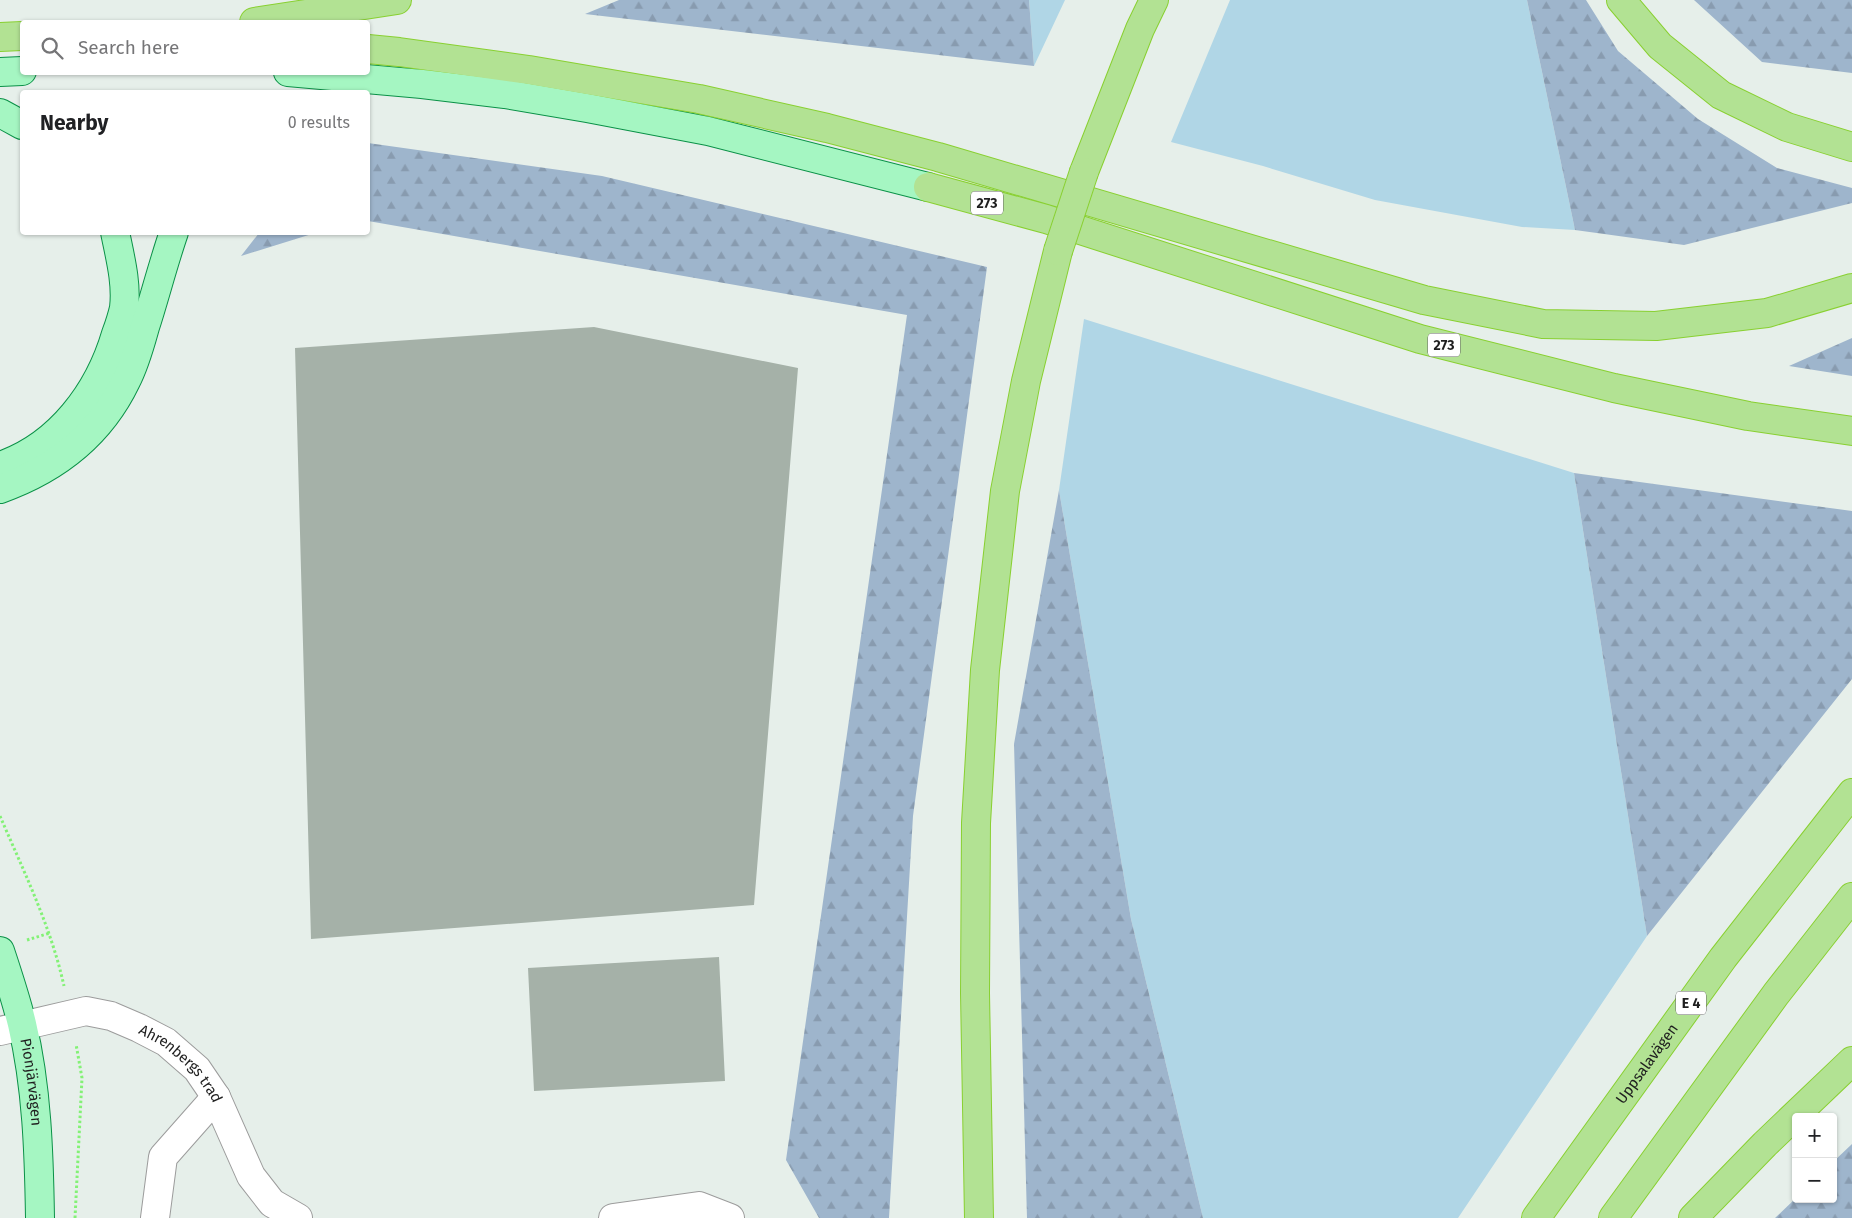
<!DOCTYPE html>
<html lang="en">
<head>
<meta charset="utf-8">
<style>
  :root { --surface:#fff; --page:#f2f2f2; --text:#202124; --muted:#757577; --line:#e0e0e0 }
  body { margin:0; font-family:"Fira Sans",sans-serif; background:var(--page); color:var(--text) }
  .controls { position:absolute; right:15px; bottom:15px; display:grid; overflow:hidden; border-radius:5px; box-shadow:0 1px 4px #0004 }
  .controls button { width:45px; height:45px; display:grid; place-items:center; padding:0; border:0; border-bottom:1px solid var(--line); background:var(--surface); color:var(--text); font:25px sans-serif }
  .list { margin:0; padding:0; list-style:none }
  h2 { display:flex; justify-content:space-between; align-items:center; height:65px; margin:0; padding:0 20px; font-size:21px }
  h2 small { font-size:16px; font-weight:400; color:var(--muted) }
  .icon { flex:none; width:28px; height:28px; fill:none; stroke:currentColor; stroke-width:2; stroke-linecap:round; stroke-linejoin:round }
  .map { position:relative; flex:none; width:1852px; height:1218px; overflow:hidden }
  .search { position:absolute; background:var(--surface); box-shadow:0 1px 4px #0004; left:20px; top:20px; width:350px; height:55px; display:flex; align-items:center; gap:12px; box-sizing:border-box; padding:0 18px; border-radius:5px; color:var(--muted); font-size:19px }
  .panel { position:absolute; background:var(--surface); box-shadow:0 1px 4px #0004; left:20px; top:90px; width:350px; height:145px; border-radius:5px }
  .map>svg:first-child { display:block }
  .grass { fill:#b0d6e6 }
  .forest { fill:url(#forest-firs) }
  .building { fill:#a5b1a8 }
  .lines { fill:none; stroke-linecap:round; stroke-linejoin:round }
  .minor-casing { stroke:#9c9c9c; stroke-width:30 }
  .major-casing { stroke:#0a9147; stroke-width:30 }
  .highway-casing { stroke:#89d031; stroke-width:30 }
  .path { stroke:#83f176; stroke-width:3; stroke-dasharray:2.5 2.5; stroke-linecap:butt }
  .minor { stroke:#fff; stroke-width:28 }
  .major { stroke:#a5f6c2; stroke-width:28 }
  .highway { stroke:#b2e293; stroke-width:28 }
  .highway-bridge-casing { stroke:#89d031; stroke-width:30; stroke-linecap:butt }
  .highway-bridge { stroke:#b2e293; stroke-width:28 }
  .labels { text-anchor:middle; stroke-width:4; stroke-linejoin:round; paint-order:stroke }
  .shield { fill:#fff; stroke:#626262; stroke-width:1 }
  .shield-label { font-size:14px; font-weight:bold; fill:#1f1f1f }
  .street-label { font-size:15px; fill:#1f1f1f; stroke:#fff }
</style>
</head>
<body>
<div class="map">
<svg width="1852" height="1218" viewBox="0 0 1852 1218">
  <defs>
    <pattern id="forest-firs" width="22" height="20" patternUnits="userSpaceOnUse" patternTransform="scale(1.25)"><rect width="22" height="20" fill="#9eb5cc"/><path d="M5 1l3.5 6h-7zM16 11l3.5 6h-7z" fill="#889baf"/></pattern>
  </defs>
  <rect width="100%" height="100%" fill="#e6efea"/>
  <path class="grass" d="M1029,0h36l-31,66z
    M1230,0h297l48,230 -53,-3 -147,-27 -112,-34 -92,-24z
    M1084,319l490,154 73,463 -189,282h-255l-72,-299 -72,-429z"/>
  <path class="forest" d="M619,0h410l5,66 -449,-52z
    M1527,0h59l32,51 80,68 79,49 75,20v15l-168,42 -109,-15z
    M1694,0h158v73l-90,-11z
    M368,143l234,33 385,91 -74,549 -24,402h-70l-33,-58 121,-845 -539,-94z
    M259,233v-1l56,1 -74,23z
    M1852,338v38l-63,-10z
    M1574,473l278,38v168l-205,257z
    M1059,490l72,429 72,299h-176l-13,-474z
    M1852,1144v74h-77l21,-20v1h37v-37z"/>
  <path class="building" d="M594,327l204,41 -44,537 -443,34 -16,-591z
    M719,957l6,124 -191,10 -6,-123z"/>
  <g class="lines">
    <g class="minor-casing">
      <g id="minor">
        <path id="s1" d="M0,1031l86,-20 25,5 28,12 27,14 31,27 19,28 35,79 21,27 26,15"/>
        <path d="M155,1218l8,-61 53,-60"/>
        <path d="M613,1218l86,-12 31,12"/>
      </g>
    </g>
    <g class="major-casing">
      <g id="major">
        <path d="M0,72l22,-1"/>
        <path d="M288,72l134,12 83,10 82,14 121,23 220,56"/>
        <path d="M0,113l22,12"/>
        <path d="M0,466c59,-20 99,-74 116,-132 3,-8 6,-17 8,-26 3,-25 -4,-51 -9,-76"/>
        <path d="M0,489c56,-20 100,-54 126,-108 9,-17 14,-36 19,-54 10,-31 18,-63 29,-95"/>
        <path id="s2" d="M0,951c8,24 16,48 22,73 15,63 17,130 18,194"/>
      </g>
    </g>
    <g class="highway-casing">
      <g id="highway">
        <path d="M1621,0l39,46 61,49 66,32 65,20"/>
        <path d="M254,22l143,-22"/>
        <path d="M0,37l22,-1"/>
        <path d="M368,49l31,3 130,18 170,29 128,29 111,29 486,143 119,24 113,2 111,-13 85,-25"/>
        <path d="M1084,172l56,-143 14,-29"/>
        <path d="M928,187l118,32 374,120 194,49 134,28 104,15"/>
        <path d="M979,1218l-4,-225 1,-170 9,-153 20,-179 21,-110 32,-130"/>
        <path id="s3" d="M1536,1218l187,-260 129,-165"/>
        <path d="M1613,1218l163,-224 76,-97"/>
        <path d="M1693,1218l72,-74 87,-83"/>
      </g>
    </g>
    <path class="path" d="M0,816c24,56 51,111 64,170
      M27,940l23,-7
      M75,1218l7,-140 -6,-34"/>
    <use href="#minor" class="minor"/>
    <use href="#major" class="major"/>
    <use href="#highway" class="highway"/>
    <g class="highway-bridge-casing">
      <path id="highway-bridge" d="M1058,251l26,-79"/>
    </g>
    <use href="#highway-bridge" class="highway-bridge"/>
  </g>
  <g class="labels">
    <g class="shield">
      <rect x="971" y="191.5" width="32" height="23" rx="4"/>
      <rect x="1428" y="333.5" width="32" height="23" rx="4"/>
      <rect x="1676" y="991.5" width="30" height="23" rx="4"/>
    </g>
    <g class="shield-label">
      <text x="987" y="208">273</text>
      <text x="1444" y="350">273</text>
      <text x="1691" y="1008">E 4</text>
    </g>
    <g class="street-label">
      <text dy="5" stroke="none"><textPath href="#s3" startOffset="190">Uppsalavägen</textPath></text>
      <text dy="5" stroke="none"><textPath href="#s1" startOffset="200">Ahrenbergs trad</textPath></text>
      <text dy="5" stroke="none"><textPath href="#s2" startOffset="135">Pionjärvägen</textPath></text>
    </g>
  </g>
</svg>
<div class="controls">
<button>+</button>
<button>−</button>
</div>
<div class="search"><svg class="icon" aria-label="search" viewBox="0 0 24 24"><circle cx="10" cy="10" r="6"/><path d="M15 15l6 6"/></svg>Search here</div>
<section class="panel">
<h2>Nearby<small>0 results</small></h2>
<ul class="list">
</ul>
</section>
</div>
</body>
</html>
